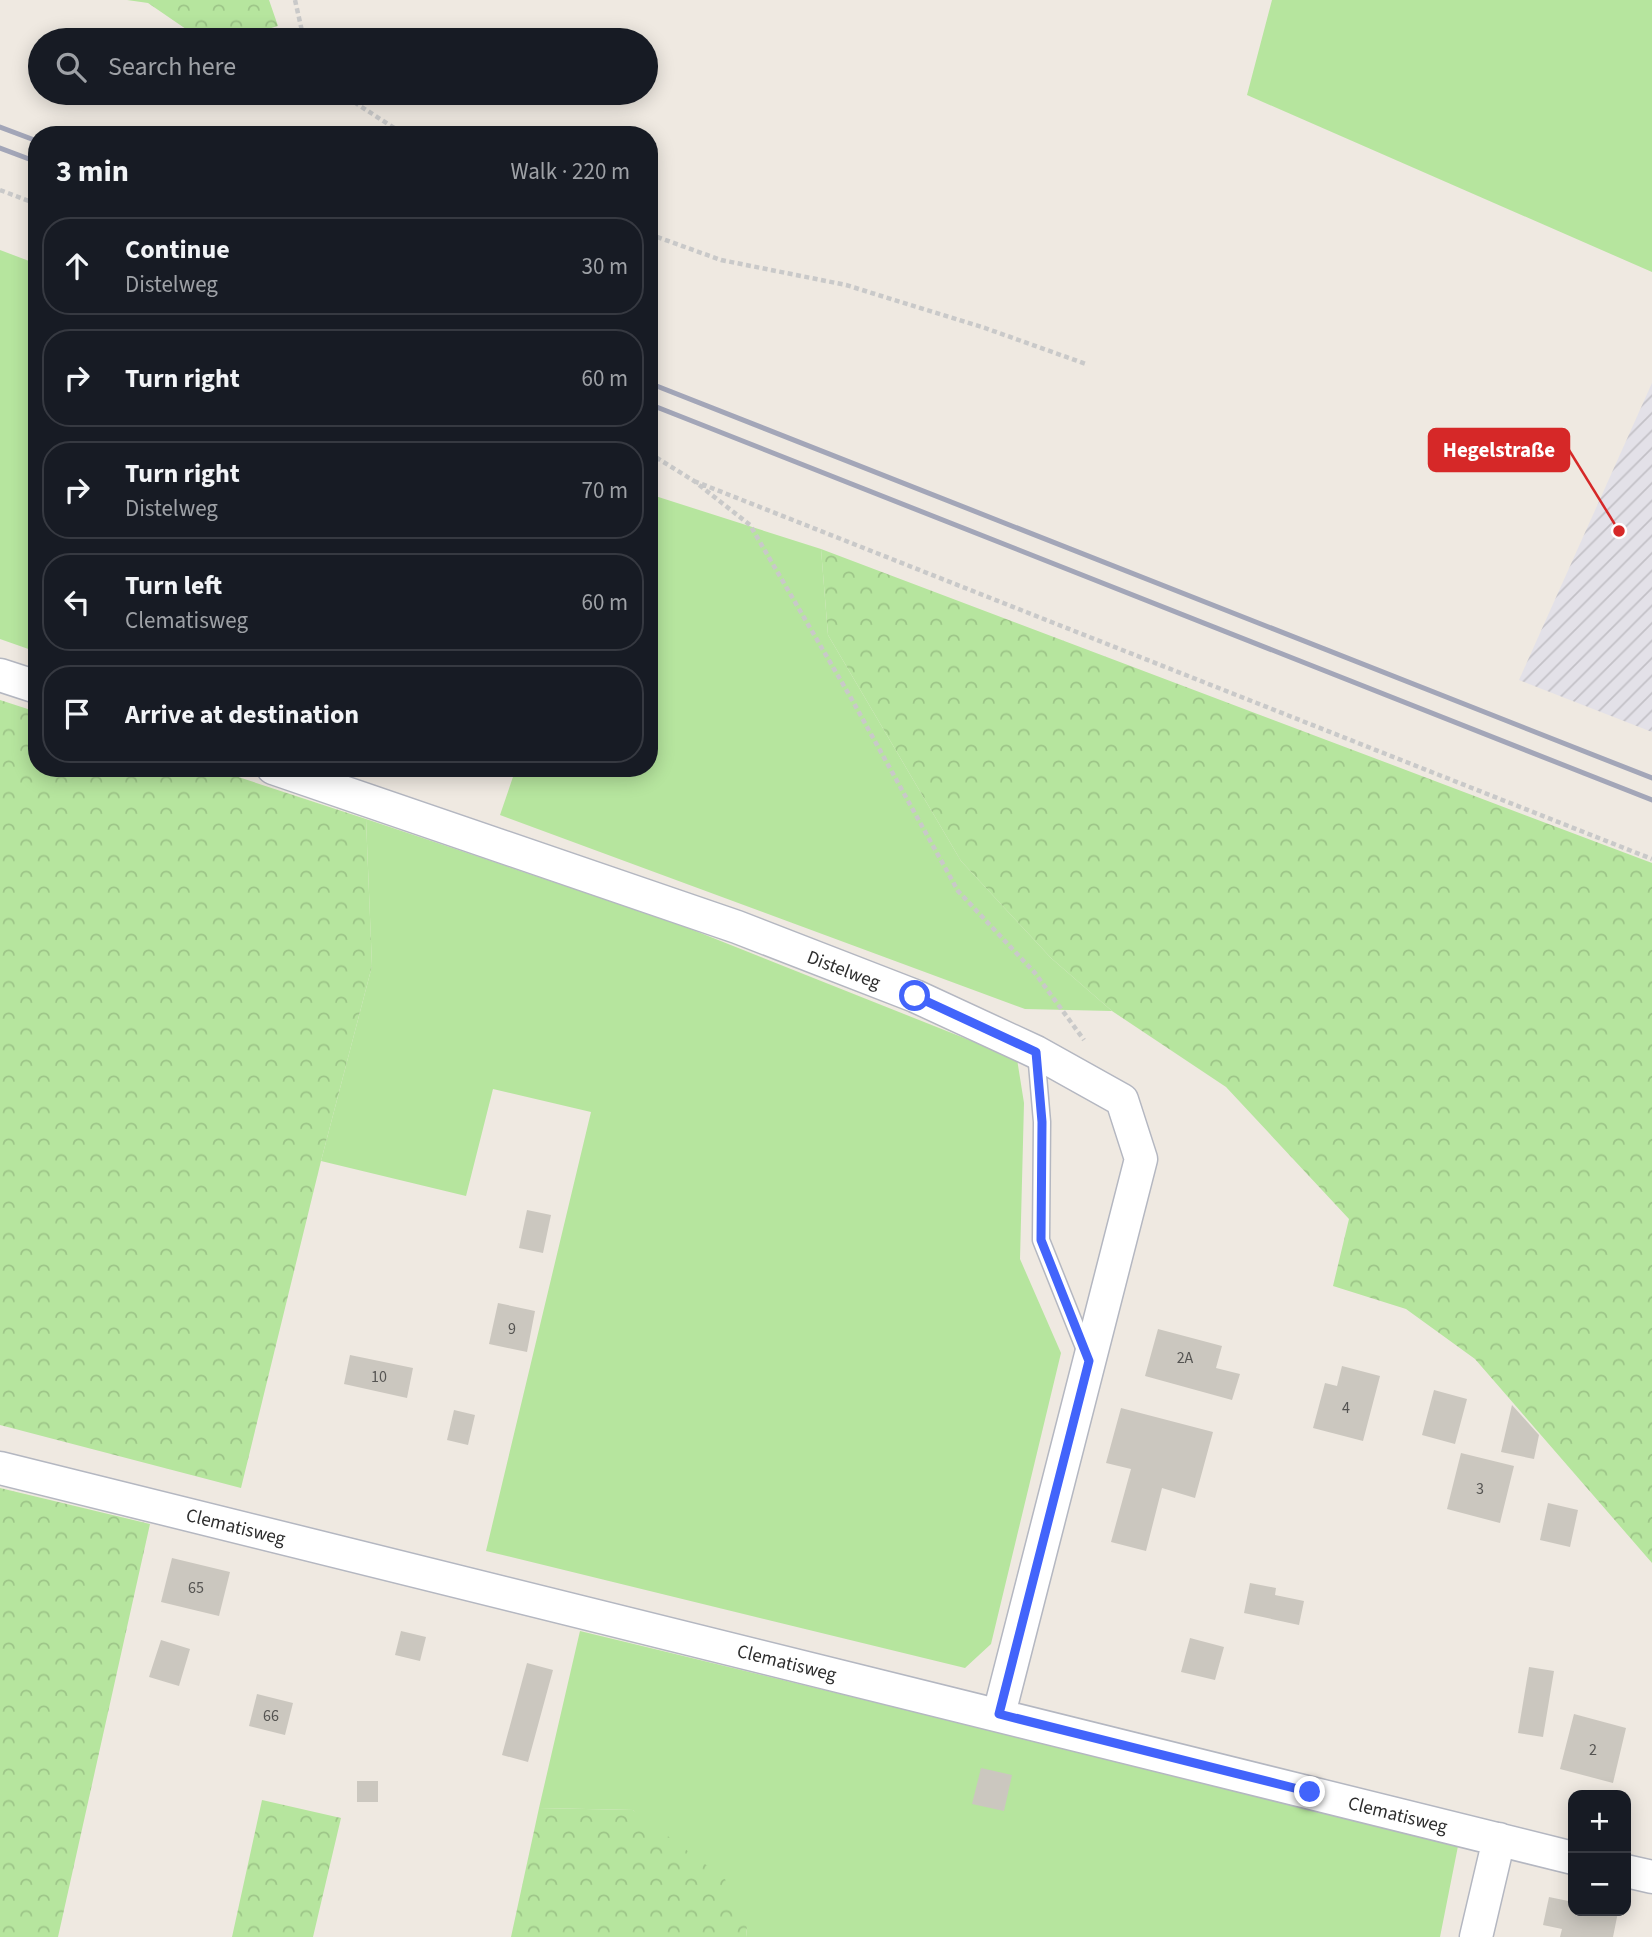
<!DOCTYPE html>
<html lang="en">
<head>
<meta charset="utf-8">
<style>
  :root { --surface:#171b24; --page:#242831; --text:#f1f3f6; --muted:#9ea1a6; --line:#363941 }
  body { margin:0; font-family:"Source Sans 3",sans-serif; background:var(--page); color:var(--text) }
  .controls { position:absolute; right:21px; bottom:21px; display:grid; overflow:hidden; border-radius:14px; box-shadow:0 4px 18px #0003 }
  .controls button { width:63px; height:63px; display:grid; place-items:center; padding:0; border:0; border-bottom:2px solid var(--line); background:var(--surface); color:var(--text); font:35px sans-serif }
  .stop { position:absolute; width:21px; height:21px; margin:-16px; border:5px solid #4264fb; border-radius:50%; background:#fff }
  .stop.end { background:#4264fb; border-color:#fff; box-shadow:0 2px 7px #0008 }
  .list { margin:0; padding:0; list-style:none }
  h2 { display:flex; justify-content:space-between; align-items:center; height:91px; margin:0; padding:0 28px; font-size:30px }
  h2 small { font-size:23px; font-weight:400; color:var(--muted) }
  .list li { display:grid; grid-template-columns:46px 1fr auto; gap:21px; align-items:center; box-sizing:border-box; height:98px; margin:0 14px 14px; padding:0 14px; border:2px solid var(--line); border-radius:28px }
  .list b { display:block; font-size:26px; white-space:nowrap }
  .list p { margin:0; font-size:23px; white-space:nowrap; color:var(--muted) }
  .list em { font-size:23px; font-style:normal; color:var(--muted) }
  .icon { flex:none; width:38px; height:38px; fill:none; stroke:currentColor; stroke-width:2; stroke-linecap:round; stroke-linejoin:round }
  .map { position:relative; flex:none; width:1652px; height:1937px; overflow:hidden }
  .search { position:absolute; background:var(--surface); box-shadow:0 4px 18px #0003; left:28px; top:28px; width:630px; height:77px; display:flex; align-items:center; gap:18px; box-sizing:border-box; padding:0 24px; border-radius:38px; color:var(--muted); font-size:26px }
  .panel { position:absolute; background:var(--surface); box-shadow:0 4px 18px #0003; left:28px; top:126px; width:630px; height:651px; border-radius:28px }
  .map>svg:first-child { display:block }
  .industrial { fill:url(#industrial-furrows) }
  .green { fill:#b6e59e }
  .forest { fill:url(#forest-crowns) }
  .building { fill:#cbc7bf }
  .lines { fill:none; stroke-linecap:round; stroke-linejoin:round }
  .service-casing { stroke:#b4b7c1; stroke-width:19 }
  .minor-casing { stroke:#b4b7c1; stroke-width:35 }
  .path { stroke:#c9c9c9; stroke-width:4.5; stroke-dasharray:5 3.5; stroke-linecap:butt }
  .service { stroke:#fff; stroke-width:16 }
  .minor { stroke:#fff; stroke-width:32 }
  .rail { stroke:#a3a6b8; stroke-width:5 }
  .route { stroke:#4264fb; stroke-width:9 }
  .labels { text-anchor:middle; stroke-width:7; stroke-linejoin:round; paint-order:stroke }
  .number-label { font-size:16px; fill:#555452 }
  .street-label { font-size:19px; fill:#2e2e2e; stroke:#fff }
  .leader { fill:none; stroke:#d62828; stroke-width:2.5 }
  .callout-dot { fill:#d62828; stroke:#fff; stroke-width:2.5 }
  .callout { fill:#d62828; stroke:#d62828; stroke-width:2.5 }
  .callout-label { font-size:21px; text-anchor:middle; font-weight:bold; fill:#fff }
</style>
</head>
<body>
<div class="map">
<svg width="1652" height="1937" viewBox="0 0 1652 1937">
  <defs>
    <pattern id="industrial-furrows" width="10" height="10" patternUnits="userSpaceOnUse" patternTransform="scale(1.75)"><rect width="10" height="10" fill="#e3e1e8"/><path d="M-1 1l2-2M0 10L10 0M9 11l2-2" fill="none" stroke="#c3c1c7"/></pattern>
    <pattern id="forest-crowns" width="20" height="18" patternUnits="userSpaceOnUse" patternTransform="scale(1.75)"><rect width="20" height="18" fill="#b6e59e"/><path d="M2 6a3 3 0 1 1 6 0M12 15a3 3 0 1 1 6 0" fill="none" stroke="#9dc588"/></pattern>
  </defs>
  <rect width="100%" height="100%" fill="#efe9e1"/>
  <path class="industrial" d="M1652,383v349l-133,-52z"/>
  <path class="green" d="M1272,0h380v272l-405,-177z
    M0,250l37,14v388l-37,-13z
    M649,494l172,55 7,86 133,226 90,97 61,53 -87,-2 -525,-194 16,-47h133z
    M366,819l307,103 344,137 7,44 -4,156 41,94 -70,291 -26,24 -479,-117 105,-439 -98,-23 -27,107 -145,-35 51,-195z
    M580,1631l463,112 415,103 -18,91h-694l1,-9 -114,-118 -94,-2z"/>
  <path class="forest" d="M127,0h142l9,26 -48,14h-28l-54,-37z
    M821,549l831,314v700l-177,-204 -69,-50 -73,-23 16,-67 -123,-132 -114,-76 -61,-53 -90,-97 -133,-226z
    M0,700l37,12v56h174l155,51 6,147 -51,195 -80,327 -241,-63z
    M0,1488l150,36 -92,413h-58z
    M262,1800l79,18 -28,119h-81z
    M539,1808l94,2 92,69 22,49 -1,9h-235z"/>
  <path class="building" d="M527,1210l24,5 -8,38 -24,-5z
    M498,1303l37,8 -8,41 -38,-8z
    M1158,1329l64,17 -6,22 24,6 -8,26 -87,-24z
    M350,1355l63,13 -6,30 -63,-14z
    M1342,1366l38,10 -17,65 -50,-13 12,-45 12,3z
    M1434,1390l33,9 -12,45 -33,-9z
    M1512,1405l27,30 -5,24 -33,-7z
    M1121,1408l92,24 -18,66 -33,-10 -16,63 -35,-9 20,-73 -25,-6z
    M454,1410l21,5 -7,30 -21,-5z
    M1461,1453l53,13 -14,57 -53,-14z
    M1548,1503l30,7 -8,37 -30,-7z
    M172,1558l58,14 -11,44 -58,-14z
    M1250,1583l26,5 -1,7 29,6 -5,24 -55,-12z
    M401,1631l25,6 -6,24 -25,-6z
    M1190,1638l34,9 -9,33 -34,-8z
    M161,1640l29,9 -11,37 -30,-9z
    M527,1663l26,7 -25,92 -26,-7z
    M1529,1667l25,4 -11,66 -25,-4z
    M257,1694l36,9 -8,32 -36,-9z
    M1574,1714l52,14 -13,55 -53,-14z
    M981,1768l31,7 -8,36 -32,-7z
    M357,1781h21v21h-21z
    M1549,1897l24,5v9l45,1 -5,25h-53l2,-8 -19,-4z"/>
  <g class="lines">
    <g class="service-casing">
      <path id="service" d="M1036,1052l6,70 -1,118 46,115"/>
    </g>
    <g class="minor-casing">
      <path id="minor" d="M0,675l37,12
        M273,768l464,159 178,69 121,56 86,48 19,59 -142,555
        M0,1468l1573,390
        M1626,1871l26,6
        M1476,1937l23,-98"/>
    </g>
    <path class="path" d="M295,0l9,40
      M340,93l65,42
      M0,190l37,14
      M649,234l72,26 125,25 139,43 101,36
      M649,453l45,28 56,44 101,173 107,193 77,82 49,67
      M694,481l958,378"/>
    <use href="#service" class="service"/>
    <use href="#minor" class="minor"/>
    <path class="rail" d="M0,127l37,14
      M0,148l37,14
      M649,383l1003,395
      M649,404l1003,396"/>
  </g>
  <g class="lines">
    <path class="route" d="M915,996l121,56 6,70 -1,118 48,121 -90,353 311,78"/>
  </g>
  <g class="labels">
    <g class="number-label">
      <text x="512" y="1334">9</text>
      <text x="1185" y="1363">2A</text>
      <text x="379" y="1382">10</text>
      <text x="1346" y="1413">4</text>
      <text x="1480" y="1494">3</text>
      <text x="196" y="1593">65</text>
      <text x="271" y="1721">66</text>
      <text x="1593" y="1755">2</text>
    </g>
    <g class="street-label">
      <text transform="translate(844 969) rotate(21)" y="7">Distelweg</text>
      <text transform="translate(236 1526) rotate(14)" y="7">Clematisweg</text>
      <text transform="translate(787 1662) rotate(14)" y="7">Clematisweg</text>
      <text transform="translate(1398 1814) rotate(14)" y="7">Clematisweg</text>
    </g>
  </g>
  <path class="leader" d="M1619 531L1569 450"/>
  <circle class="callout-dot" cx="1619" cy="531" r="7"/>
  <rect class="callout" x="1429" y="429" width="140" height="42" rx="7"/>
  <g class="callout-label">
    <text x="1499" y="457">Hegelstraße</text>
  </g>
</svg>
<div class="controls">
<button>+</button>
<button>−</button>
</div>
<div class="stop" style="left:915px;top:996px"></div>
<div class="stop end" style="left:1310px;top:1792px"></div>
<div class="search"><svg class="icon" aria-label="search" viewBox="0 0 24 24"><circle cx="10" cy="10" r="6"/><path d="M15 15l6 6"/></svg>Search here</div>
<section class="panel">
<h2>3 min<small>Walk · 220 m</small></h2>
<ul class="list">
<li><svg class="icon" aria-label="ahead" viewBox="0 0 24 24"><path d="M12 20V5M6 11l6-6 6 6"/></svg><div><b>Continue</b><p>Distelweg</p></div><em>30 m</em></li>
<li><svg class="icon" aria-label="right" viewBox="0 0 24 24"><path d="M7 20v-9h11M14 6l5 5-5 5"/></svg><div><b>Turn right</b></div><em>60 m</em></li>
<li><svg class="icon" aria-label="right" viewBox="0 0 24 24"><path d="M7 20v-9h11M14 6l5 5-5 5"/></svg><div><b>Turn right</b><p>Distelweg</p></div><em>70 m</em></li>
<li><svg class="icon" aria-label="left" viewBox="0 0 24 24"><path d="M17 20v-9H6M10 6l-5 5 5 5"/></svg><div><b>Turn left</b><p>Clematisweg</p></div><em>60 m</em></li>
<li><svg class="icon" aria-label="arrive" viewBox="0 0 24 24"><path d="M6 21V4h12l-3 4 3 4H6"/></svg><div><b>Arrive at destination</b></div></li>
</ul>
</section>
</div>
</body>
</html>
